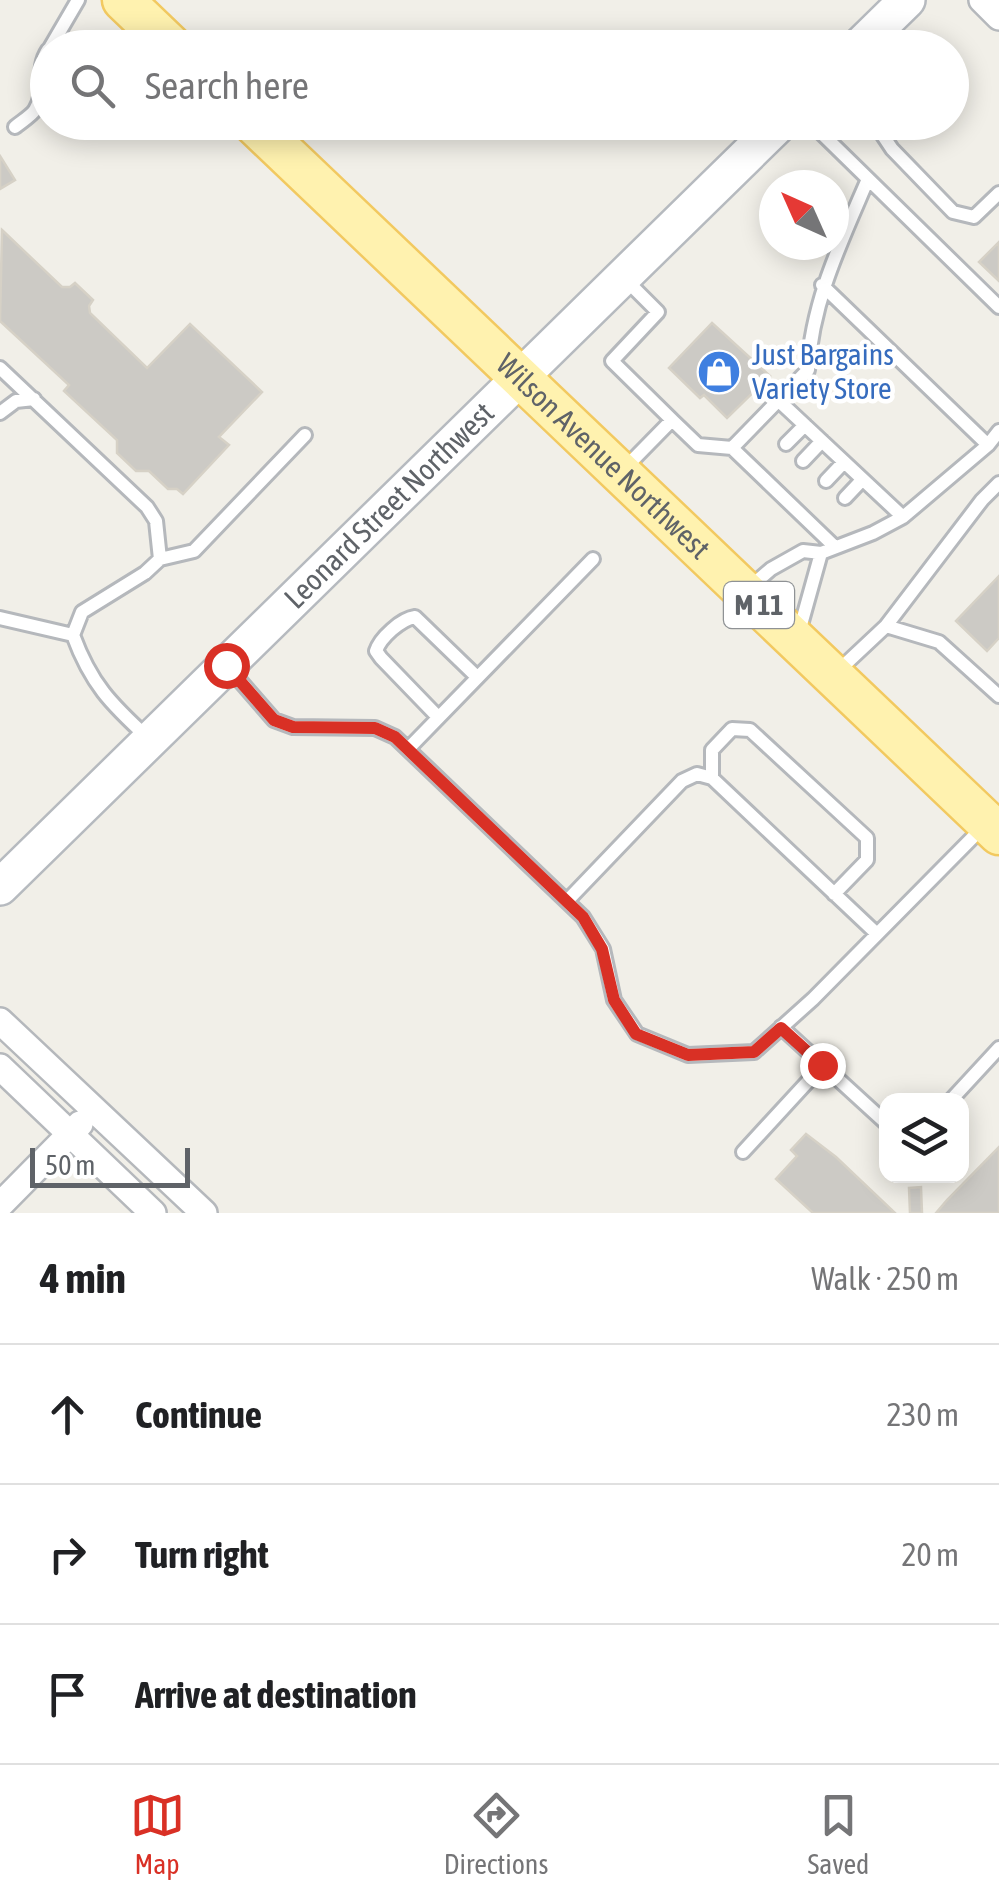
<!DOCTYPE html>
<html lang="en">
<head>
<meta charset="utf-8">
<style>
  :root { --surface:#fff; --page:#f6f6f6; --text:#202124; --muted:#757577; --line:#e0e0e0; --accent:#d93025 }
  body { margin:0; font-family:"Asap Condensed",sans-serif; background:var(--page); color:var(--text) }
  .controls { position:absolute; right:30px; bottom:30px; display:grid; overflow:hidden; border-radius:20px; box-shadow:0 5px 25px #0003 }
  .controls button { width:90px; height:90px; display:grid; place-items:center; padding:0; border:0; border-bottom:2px solid var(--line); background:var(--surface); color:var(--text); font:50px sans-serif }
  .compass { position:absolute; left:759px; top:170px; width:90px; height:90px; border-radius:50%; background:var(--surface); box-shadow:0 5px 25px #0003; rotate:315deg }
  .scale { position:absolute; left:30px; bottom:25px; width:160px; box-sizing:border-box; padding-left:10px; border:5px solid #5f6368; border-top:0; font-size:28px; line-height:35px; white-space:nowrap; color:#5f6368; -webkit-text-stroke:8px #fff; paint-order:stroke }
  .stop { position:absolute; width:30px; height:30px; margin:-22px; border:8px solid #d93025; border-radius:50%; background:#fff }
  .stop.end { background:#d93025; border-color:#fff; box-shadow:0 2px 10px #0008 }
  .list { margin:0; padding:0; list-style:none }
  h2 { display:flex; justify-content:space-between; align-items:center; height:130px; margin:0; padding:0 40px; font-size:42px }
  h2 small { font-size:32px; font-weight:400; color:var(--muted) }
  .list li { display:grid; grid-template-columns:65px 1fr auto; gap:30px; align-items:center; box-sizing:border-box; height:140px; padding:0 40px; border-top:2px solid var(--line) }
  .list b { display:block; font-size:38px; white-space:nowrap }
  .list em { font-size:32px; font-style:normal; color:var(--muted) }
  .icon { flex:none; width:55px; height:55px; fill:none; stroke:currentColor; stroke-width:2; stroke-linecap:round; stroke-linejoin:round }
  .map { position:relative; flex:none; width:999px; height:1213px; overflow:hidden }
  .search { position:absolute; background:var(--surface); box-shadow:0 5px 25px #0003; left:30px; right:30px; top:30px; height:110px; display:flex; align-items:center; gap:25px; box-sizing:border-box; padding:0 35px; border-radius:55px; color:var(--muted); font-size:38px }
  .sheet { height:550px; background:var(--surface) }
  nav { display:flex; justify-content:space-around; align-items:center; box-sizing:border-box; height:140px; border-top:2px solid var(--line); background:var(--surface); font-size:28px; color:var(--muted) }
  nav a { display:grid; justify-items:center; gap:5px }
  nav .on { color:var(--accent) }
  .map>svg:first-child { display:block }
  .building { fill:#cccac5; stroke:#d6d1c6; stroke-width:2.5 }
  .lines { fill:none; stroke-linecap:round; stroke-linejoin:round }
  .lane-casing { stroke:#b5b8bc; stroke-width:18 }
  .street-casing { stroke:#b5b8bc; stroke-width:30 }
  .secondary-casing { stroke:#b6babf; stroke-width:40 }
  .primary-casing { stroke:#f2c960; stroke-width:45 }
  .lane { stroke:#fff; stroke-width:12 }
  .street { stroke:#fff; stroke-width:25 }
  .secondary { stroke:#fff; stroke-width:35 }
  .primary { stroke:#fff2af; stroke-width:40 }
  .route { stroke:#d93025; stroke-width:12 }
  .labels { text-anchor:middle; stroke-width:9; stroke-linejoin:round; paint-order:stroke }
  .shield { fill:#fff; stroke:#8f9295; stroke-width:2.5 }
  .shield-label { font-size:28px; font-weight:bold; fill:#5f6368 }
  .shop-label { font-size:30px; fill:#366cbe; stroke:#fff; text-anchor:start }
  .street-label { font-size:30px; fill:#5f6368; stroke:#fff }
</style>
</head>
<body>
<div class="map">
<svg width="999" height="1213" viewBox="0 0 999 1213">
  <rect width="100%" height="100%" fill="#f1efe8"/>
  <path class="building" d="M0,156l15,24 -15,9z
    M2,230l60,57h8l5,-4 18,17 -4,6 1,7 57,55 43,-44 72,68 -43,45 10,8 -46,49 -6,-5h-9l-19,-18h-13l-19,-18v-13l-53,-49 5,-6 -69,-64z
    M999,242v39l-20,-19z
    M712,323l58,53 -43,42 -23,-23 -4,3 -31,-30z
    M999,576v62l-12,13 -31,-30z
    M806,1134l30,23 59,56h-82l-37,-34 21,-23 -6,-6z
    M999,1147v66h-63l11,-13z
    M921,1187l1,26h-12l-1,-25z"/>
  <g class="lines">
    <g class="lane-casing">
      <path id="lane" d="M879,31l16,17
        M50,48l28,-48
        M810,122l189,185
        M890,122l-8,12 10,15 61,63 21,5 25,-24
        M15,127c6,-5 16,-11 20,-17 12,-18 0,-41 13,-60
        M822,285l166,160
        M0,368l147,139 9,14 4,38 -15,14 -63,39 -9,23c18,49 38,69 75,103
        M778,400l125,117
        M0,413l16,-12 18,-2
        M672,420l26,25 34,3
        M786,444l19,-19
        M803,461l19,-20
        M622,471l50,-51 -60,-59 46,-49 -33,-33
        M826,481l18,-19
        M845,498l17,-18
        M835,547l-103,-99 76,-78c4,-69 33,-128 60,-191
        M160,559l34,-8 111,-116
        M749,588l22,-19 32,-18 18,2 52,-20 30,-16 85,-72 11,-14
        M0,618l73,17
        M886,626l53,16 60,54
        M799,632l22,-79
        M228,667l46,53 19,7 82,1 20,9 188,180 20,32 11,51 23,34 51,21 66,-3 59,-53 171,-173
        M838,671l48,-45 96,-126 17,-17
        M438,717l-57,-59 -5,-7c4,-13 25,-32 39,-34l62,60
        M408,749l185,-190
        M712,778v-28l20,-21 18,1 117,108v22l-33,34
        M567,901l115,-120 15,-7 15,4 165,156
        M781,1027l105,96
        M951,1100l48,-52
        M743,1152l80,-87"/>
    </g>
    <g class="street-casing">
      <path id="street" d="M982,0l17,17
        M0,1021l204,192
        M0,1067l153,146
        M0,1205l80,-81"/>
    </g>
    <g class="secondary-casing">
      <g id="secondary">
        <path d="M858,48l49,-48"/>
        <path id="s1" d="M0,887l781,-765"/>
      </g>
    </g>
    <g class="primary-casing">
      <g id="primary">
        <path d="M123,0l50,48"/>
        <path id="s2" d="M252,122l747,712"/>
      </g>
    </g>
    <use href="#lane" class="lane"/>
    <use href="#street" class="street"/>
    <use href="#secondary" class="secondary"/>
    <use href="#primary" class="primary"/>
  </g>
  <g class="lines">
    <path class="route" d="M226,665l48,55 19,7 82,1 20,9 188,180 19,32 12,51 22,34 52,21 66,-3 27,-24 41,37"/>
  </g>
  <defs>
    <g id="shop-disc" transform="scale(2.25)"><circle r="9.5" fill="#3f7fe0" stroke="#fff"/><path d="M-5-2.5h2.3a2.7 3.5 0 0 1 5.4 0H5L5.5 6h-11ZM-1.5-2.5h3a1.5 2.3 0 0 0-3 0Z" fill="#fff"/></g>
  </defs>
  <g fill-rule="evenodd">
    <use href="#shop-disc" x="719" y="372"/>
  </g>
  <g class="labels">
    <rect class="shield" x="724" y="582" width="70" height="46" rx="8"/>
    <g class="shield-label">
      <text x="759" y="615">M 11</text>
    </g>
    <g class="shop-label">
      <text x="752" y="365">Just Bargains<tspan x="752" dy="34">Variety Store</tspan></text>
    </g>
    <g class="street-label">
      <text dy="10" stroke="none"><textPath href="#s2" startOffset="485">Wilson Avenue Northwest</textPath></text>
      <text dy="10" stroke="none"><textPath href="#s1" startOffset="545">Leonard Street Northwest</textPath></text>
    </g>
  </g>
</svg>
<div class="controls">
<button><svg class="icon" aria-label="layers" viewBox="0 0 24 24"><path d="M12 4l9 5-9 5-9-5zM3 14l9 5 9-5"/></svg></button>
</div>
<svg class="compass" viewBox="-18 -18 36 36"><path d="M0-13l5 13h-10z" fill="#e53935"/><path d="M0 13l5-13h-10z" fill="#757577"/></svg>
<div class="scale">50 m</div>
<div class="stop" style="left:226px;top:665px"></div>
<div class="stop end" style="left:822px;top:1065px"></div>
<div class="search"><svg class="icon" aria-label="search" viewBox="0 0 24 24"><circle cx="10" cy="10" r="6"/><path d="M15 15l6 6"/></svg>Search here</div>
</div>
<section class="sheet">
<h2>4 min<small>Walk · 250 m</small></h2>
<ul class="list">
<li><svg class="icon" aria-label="ahead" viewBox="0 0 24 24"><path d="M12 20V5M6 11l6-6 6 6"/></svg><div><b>Continue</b></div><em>230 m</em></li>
<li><svg class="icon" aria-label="right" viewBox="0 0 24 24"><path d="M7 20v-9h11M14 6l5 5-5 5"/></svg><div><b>Turn right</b></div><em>20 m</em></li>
<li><svg class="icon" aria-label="arrive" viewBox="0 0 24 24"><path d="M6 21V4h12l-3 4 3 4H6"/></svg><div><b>Arrive at destination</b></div></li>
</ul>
</section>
<nav>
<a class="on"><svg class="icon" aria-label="map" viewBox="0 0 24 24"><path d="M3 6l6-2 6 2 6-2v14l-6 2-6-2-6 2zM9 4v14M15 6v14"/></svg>Map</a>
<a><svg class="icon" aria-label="directions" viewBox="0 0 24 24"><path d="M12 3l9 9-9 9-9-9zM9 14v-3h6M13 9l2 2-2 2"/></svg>Directions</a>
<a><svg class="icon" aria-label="saved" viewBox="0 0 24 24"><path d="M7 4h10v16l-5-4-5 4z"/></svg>Saved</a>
</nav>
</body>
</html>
